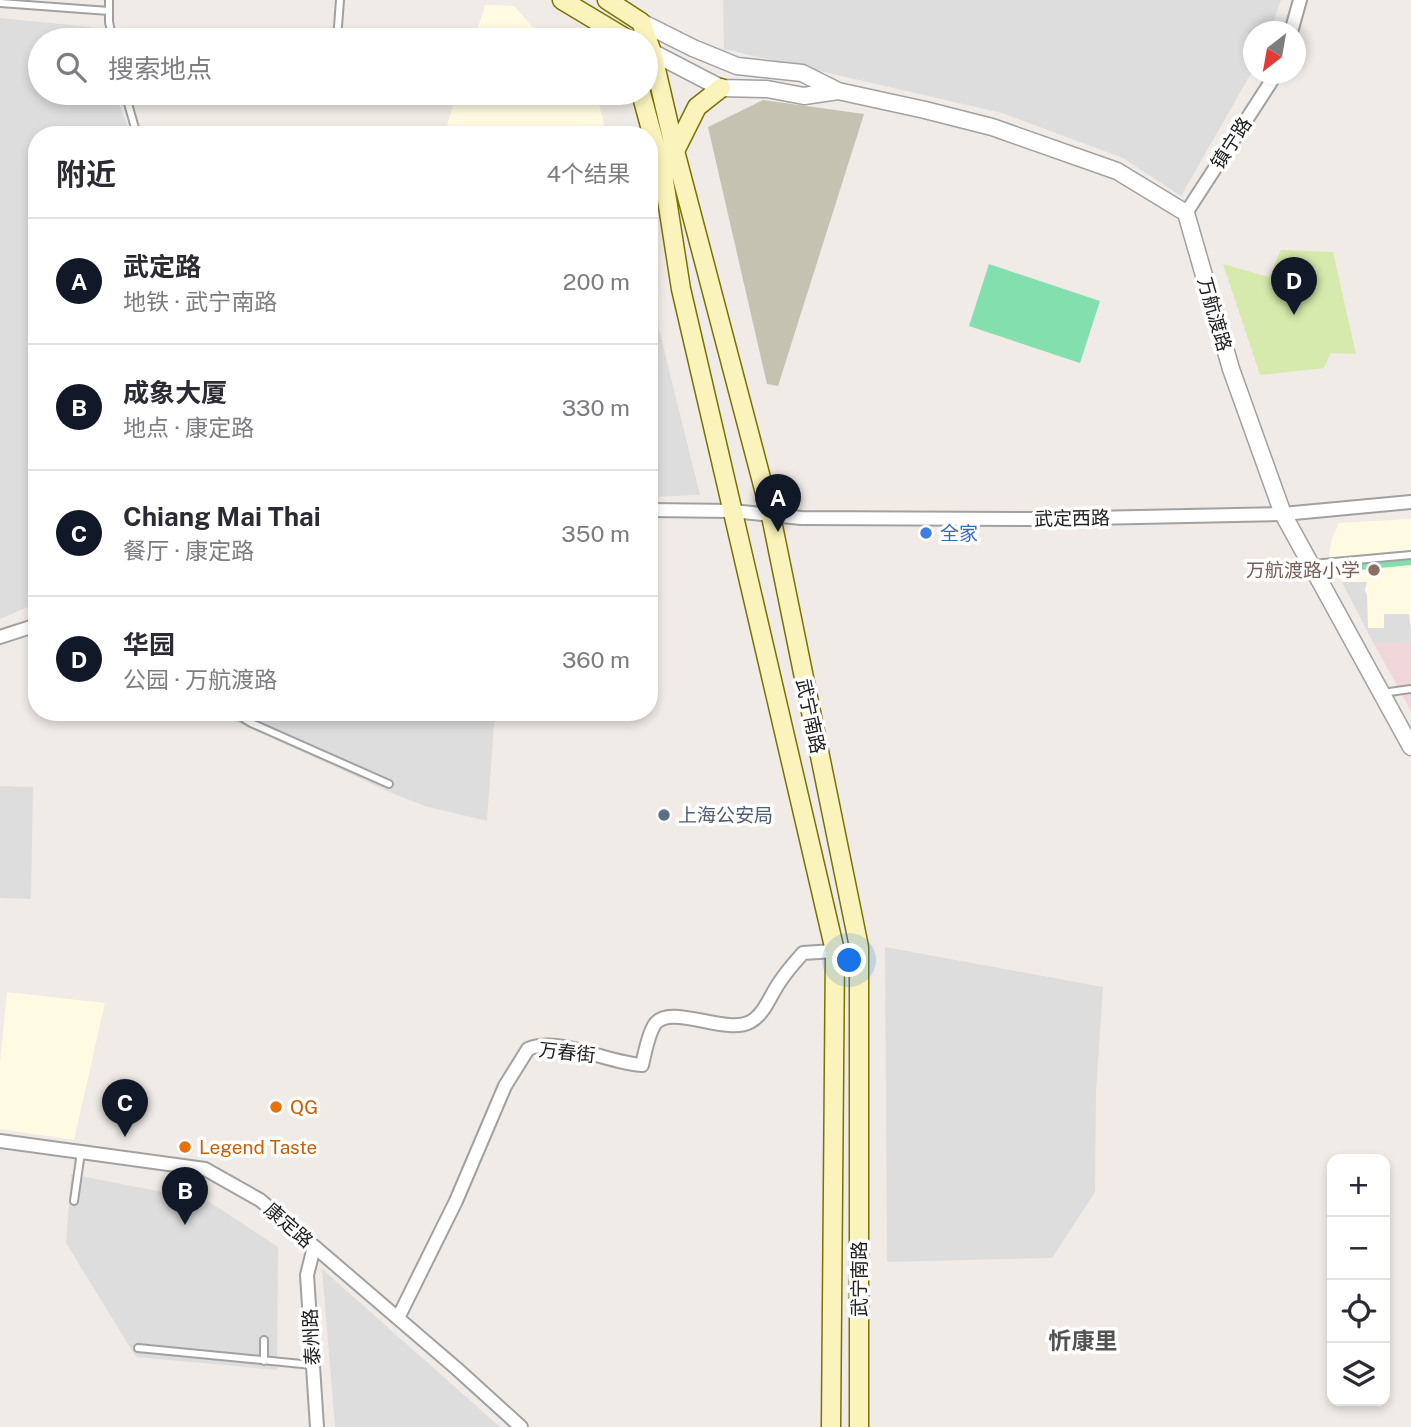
<!DOCTYPE html>
<html lang="zh">
<head>
<meta charset="utf-8">
<style>
  :root { --surface:#fff; --page:#f2f2f3; --text:#2b2b33; --muted:#7c7c81; --line:#e1e1e2; --accent:#111827 }
  body { margin:0; font-family:"Public Sans","Noto Sans SC",sans-serif; background:var(--page); color:var(--text) }
  .controls { position:absolute; right:21px; bottom:21px; display:grid; overflow:hidden; border-radius:14px; box-shadow:0 4px 10px #0003 }
  .controls button { width:63px; height:63px; display:grid; place-items:center; padding:0; border:0; border-bottom:2px solid var(--line); background:var(--surface); color:var(--text); font:35px sans-serif }
  .compass { position:absolute; left:1243px; top:21px; width:63px; height:63px; border-radius:50%; background:var(--surface); box-shadow:0 4px 10px #0003; rotate:211deg }
  .you { position:absolute; left:850px; top:961px; width:24px; height:24px; margin:-18px; border:5px solid #fff; border-radius:50%; background:#1a73e8; box-shadow:0 0 0 10px #1a73e833 }
  .badge { display:grid; place-items:center; width:46px; height:46px; border-radius:50%; background:var(--accent); color:#fff; font-size:23px; font-weight:700 }
  .pin { position:absolute; translate:-50% -58px; filter:drop-shadow(0 2px 4px #0008) }
  .pin::after { content:''; position:absolute; top:37px; width:24px; height:21px; background:inherit; clip-path:polygon(0 0,100% 0,50% 100%) }
  .list { margin:0; padding:0; list-style:none }
  h2 { display:flex; justify-content:space-between; align-items:center; height:91px; margin:0; padding:0 28px; font-size:30px }
  h2 small { font-size:23px; font-weight:400; color:var(--muted) }
  .list li { display:grid; grid-template-columns:46px 1fr auto; gap:21px; align-items:center; box-sizing:border-box; height:126px; padding:0 28px; border-top:2px solid var(--line) }
  .list b { display:block; font-size:26px; white-space:nowrap }
  .list p { margin:0; font-size:23px; white-space:nowrap; color:var(--muted) }
  .list em { font-size:23px; font-style:normal; color:var(--muted) }
  .icon { flex:none; width:38px; height:38px; fill:none; stroke:currentColor; stroke-width:2; stroke-linecap:round; stroke-linejoin:round }
  .map { position:relative; flex:none; width:1411px; height:1427px; overflow:hidden }
  .search { position:absolute; background:var(--surface); box-shadow:0 4px 10px #0003; left:28px; top:28px; width:630px; height:77px; display:flex; align-items:center; gap:18px; box-sizing:border-box; padding:0 24px; border-radius:38px; color:var(--muted); font-size:26px }
  .panel { position:absolute; background:var(--surface); box-shadow:0 4px 10px #0003; left:28px; top:126px; width:630px; height:595px; border-radius:28px }
  .map>svg:first-child { display:block }
  .residential { fill:#dedddd }
  .commercial { fill:#f1d6d9 }
  .education { fill:#fffae1 }
  .construction { fill:#c5c2b2 }
  .grass { fill:#d5eaac }
  .pitch { fill:#84dfae }
  .lines { fill:none; stroke-linecap:round; stroke-linejoin:round }
  .service-casing { stroke:#a1a1a1; stroke-width:10 }
  .minor-casing { stroke:#a1a1a1; stroke-width:16 }
  .tertiary-casing { stroke:#a1a1a1; stroke-width:19 }
  .secondary-casing { stroke:#797304; stroke-width:21 }
  .service { stroke:#fff; stroke-width:6 }
  .minor { stroke:#fff; stroke-width:12 }
  .tertiary { stroke:#fff; stroke-width:16 }
  .secondary { stroke:#faf3bb; stroke-width:18 }
  .shop-dot { fill:#3f7fe0; stroke:#fff; stroke-width:2.5 }
  .education-dot { fill:#8d6e63; stroke:#fff; stroke-width:2.5 }
  .service-dot { fill:#5c6f8a; stroke:#fff; stroke-width:2.5 }
  .food-dot { fill:#e8710a; stroke:#fff; stroke-width:2.5 }
  .labels { text-anchor:middle; stroke-width:7; stroke-linejoin:round; paint-order:stroke }
  .street-label { font-size:19px; fill:#202020; stroke:#fff }
  .shop-label { font-size:19px; fill:#366cbe; stroke:#fff; text-anchor:start }
  .education-label { font-size:19px; fill:#785e54; stroke:#fff; text-anchor:end }
  .service-label { font-size:19px; fill:#4e5e75; stroke:#fff; text-anchor:start }
  .food-label { font-size:19px; fill:#c56008; stroke:#fff; text-anchor:start }
  .quarter-label { font-size:23px; font-weight:bold; fill:#535353; stroke:#fff }
</style>
</head>
<body>
<div class="map">
<svg width="1411" height="1427" viewBox="0 0 1411 1427">
  <rect width="100%" height="100%" fill="#f0ebe6"/>
  <path class="residential" d="M723,0h558l-11,31 -16,1 -1,38 -72,126 -58,-38 -121,-45 -278,-64z
    M0,18l91,9 5,13h-56v53h75l16,42h-94v468l-37,16z
    M649,317h7l44,178 -51,2z
    M1342,582h25v13l16,19h27l1,29 -37,1z
    M215,712h280l-8,109 -62,-15 -31,-12z
    M0,786l33,1 -2,112 -31,-1z
    M885,947l218,40 -7,105 -1,100 -43,66 -165,4z
    M71,1174l137,27 70,46 -1,123 -141,-13 -70,-114z
    M322,1269l178,158h-165z"/>
  <path class="commercial" d="M1411,643v68l-37,-67z"/>
  <path class="education" d="M485,5l29,1 30,34h-70z
    M457,93h134l7,7 9,35h-163z
    M1411,519v109l-2,-14h-25v14h-16l-1,-33 -2,-5 2,-8h-25l-13,-28 3,-16 7,-15z
    M7,992l98,11 -31,137 -74,-11v-66z"/>
  <path class="construction" d="M763,100l101,14 -86,272 -11,-2 -59,-257z"/>
  <path class="grass" d="M1281,250l52,2 23,102 -25,-1 -7,15 -64,7 -37,-111 46,13z"/>
  <path class="pitch" d="M989,264l111,37 -20,62 -111,-37z
    M1411,559v6l-51,5v-6z"/>
  <g class="lines">
    <g class="service-casing">
      <path id="service" d="M109,0v22l4,18
        M0,3l109,8
        M337,40l3,-40
        M125,93l12,42
        M1312,564l99,-9
        M1382,693l29,-4
        M233,712l18,11 138,61
        M74,1201l7,-49
        M138,1348l174,17
        M264,1361v-21"/>
    </g>
    <g class="minor-casing">
      <path id="minor" d="M1291,32l9,-32
        M1186,213l90,-139
        M649,510l84,1 68,7 241,1 241,-5 128,-12
        M0,637l37,-12
        M0,1141l205,28 55,31 196,168 65,59
        M314,1247l-7,28 10,152
        M398,1318l58,-117 49,-115 23,-37c30,-13 83,15 114,16 3,-12 6,-31 13,-41 15,-21 71,11 95,-2 14,-7 20,-26 29,-39 7,-11 15,-20 24,-30l32,-2"/>
    </g>
    <g class="tertiary-casing">
      <path id="tertiary" d="M641,22l52,26 44,18 65,7 36,18 87,19 67,17 125,44 69,42 45,156 52,145 128,233
        M646,49l75,39 46,1 37,7 34,-5"/>
    </g>
    <g class="secondary-casing">
      <path id="secondary" d="M562,0l65,39
        M607,0l34,22 11,30 23,99 96,365 88,431v480
        M641,93l22,81 18,115 154,662 -4,476
        M675,151l22,-44 24,-19"/>
    </g>
    <use href="#service" class="service"/>
    <use href="#minor" class="minor"/>
    <use href="#tertiary" class="tertiary"/>
    <use href="#secondary" class="secondary"/>
  </g>
  <circle class="shop-dot" cx="926" cy="533" r="7"/>
  <circle class="education-dot" cx="1374" cy="570" r="7"/>
  <circle class="service-dot" cx="664" cy="815" r="7"/>
  <g class="food-dot">
    <circle cx="276" cy="1107" r="7"/>
    <circle cx="185" cy="1147" r="7"/>
  </g>
  <g class="labels">
    <g class="street-label">
      <text transform="translate(1231 143) rotate(-57)" y="7">镇宁路</text>
      <text transform="translate(1215 314) rotate(74)" y="7">万航渡路</text>
      <text transform="translate(1072 518) rotate(-1)" y="7">武定西路</text>
      <text transform="translate(811 716) rotate(78)" y="7">武宁南路</text>
      <text transform="translate(567 1052) rotate(6)" y="7">万春街</text>
      <text transform="translate(289 1225) rotate(41)" y="7">康定路</text>
      <text transform="translate(859 1279) rotate(-90)" y="7">武宁南路</text>
      <text transform="translate(311 1337) rotate(-93)" y="7">泰州路</text>
    </g>
    <g class="shop-label">
      <text x="940" y="540">全家</text>
    </g>
    <g class="education-label">
      <text x="1360" y="577">万航渡路小学</text>
    </g>
    <g class="service-label">
      <text x="678" y="822">上海公安局</text>
    </g>
    <g class="food-label">
      <text x="290" y="1114">QG</text>
      <text x="199" y="1154">Legend Taste</text>
    </g>
    <g class="quarter-label">
      <text x="1083" y="1349">忻康里</text>
    </g>
  </g>
</svg>
<div class="controls">
<button>+</button>
<button>−</button>
<button><svg class="icon" aria-label="locate" viewBox="0 0 24 24"><circle cx="12" cy="12" r="6"/><path d="M12 2v4M12 18v4M2 12h4M18 12h4"/></svg></button>
<button><svg class="icon" aria-label="layers" viewBox="0 0 24 24"><path d="M12 4l9 5-9 5-9-5zM3 14l9 5 9-5"/></svg></button>
</div>
<svg class="compass" viewBox="-18 -18 36 36"><path d="M0-13l5 13h-10z" fill="#e53935"/><path d="M0 13l5-13h-10z" fill="#7c7c81"/></svg>
<div class="you"></div>
<div class="pin badge" style="left:778px;top:532px">A</div>
<div class="pin badge" style="left:185px;top:1225px">B</div>
<div class="pin badge" style="left:125px;top:1137px">C</div>
<div class="pin badge" style="left:1294px;top:315px">D</div>
<div class="search"><svg class="icon" aria-label="search" viewBox="0 0 24 24"><circle cx="10" cy="10" r="6"/><path d="M15 15l6 6"/></svg>搜索地点</div>
<section class="panel">
<h2>附近<small>4个结果</small></h2>
<ul class="list">
<li><span class="badge">A</span><div><b>武定路</b><p>地铁 · 武宁南路</p></div><em>200 m</em></li>
<li><span class="badge">B</span><div><b>成象大厦</b><p>地点 · 康定路</p></div><em>330 m</em></li>
<li><span class="badge">C</span><div><b>Chiang Mai Thai</b><p>餐厅 · 康定路</p></div><em>350 m</em></li>
<li><span class="badge">D</span><div><b>华园</b><p>公园 · 万航渡路</p></div><em>360 m</em></li>
</ul>
</section>
</div>
</body>
</html>
